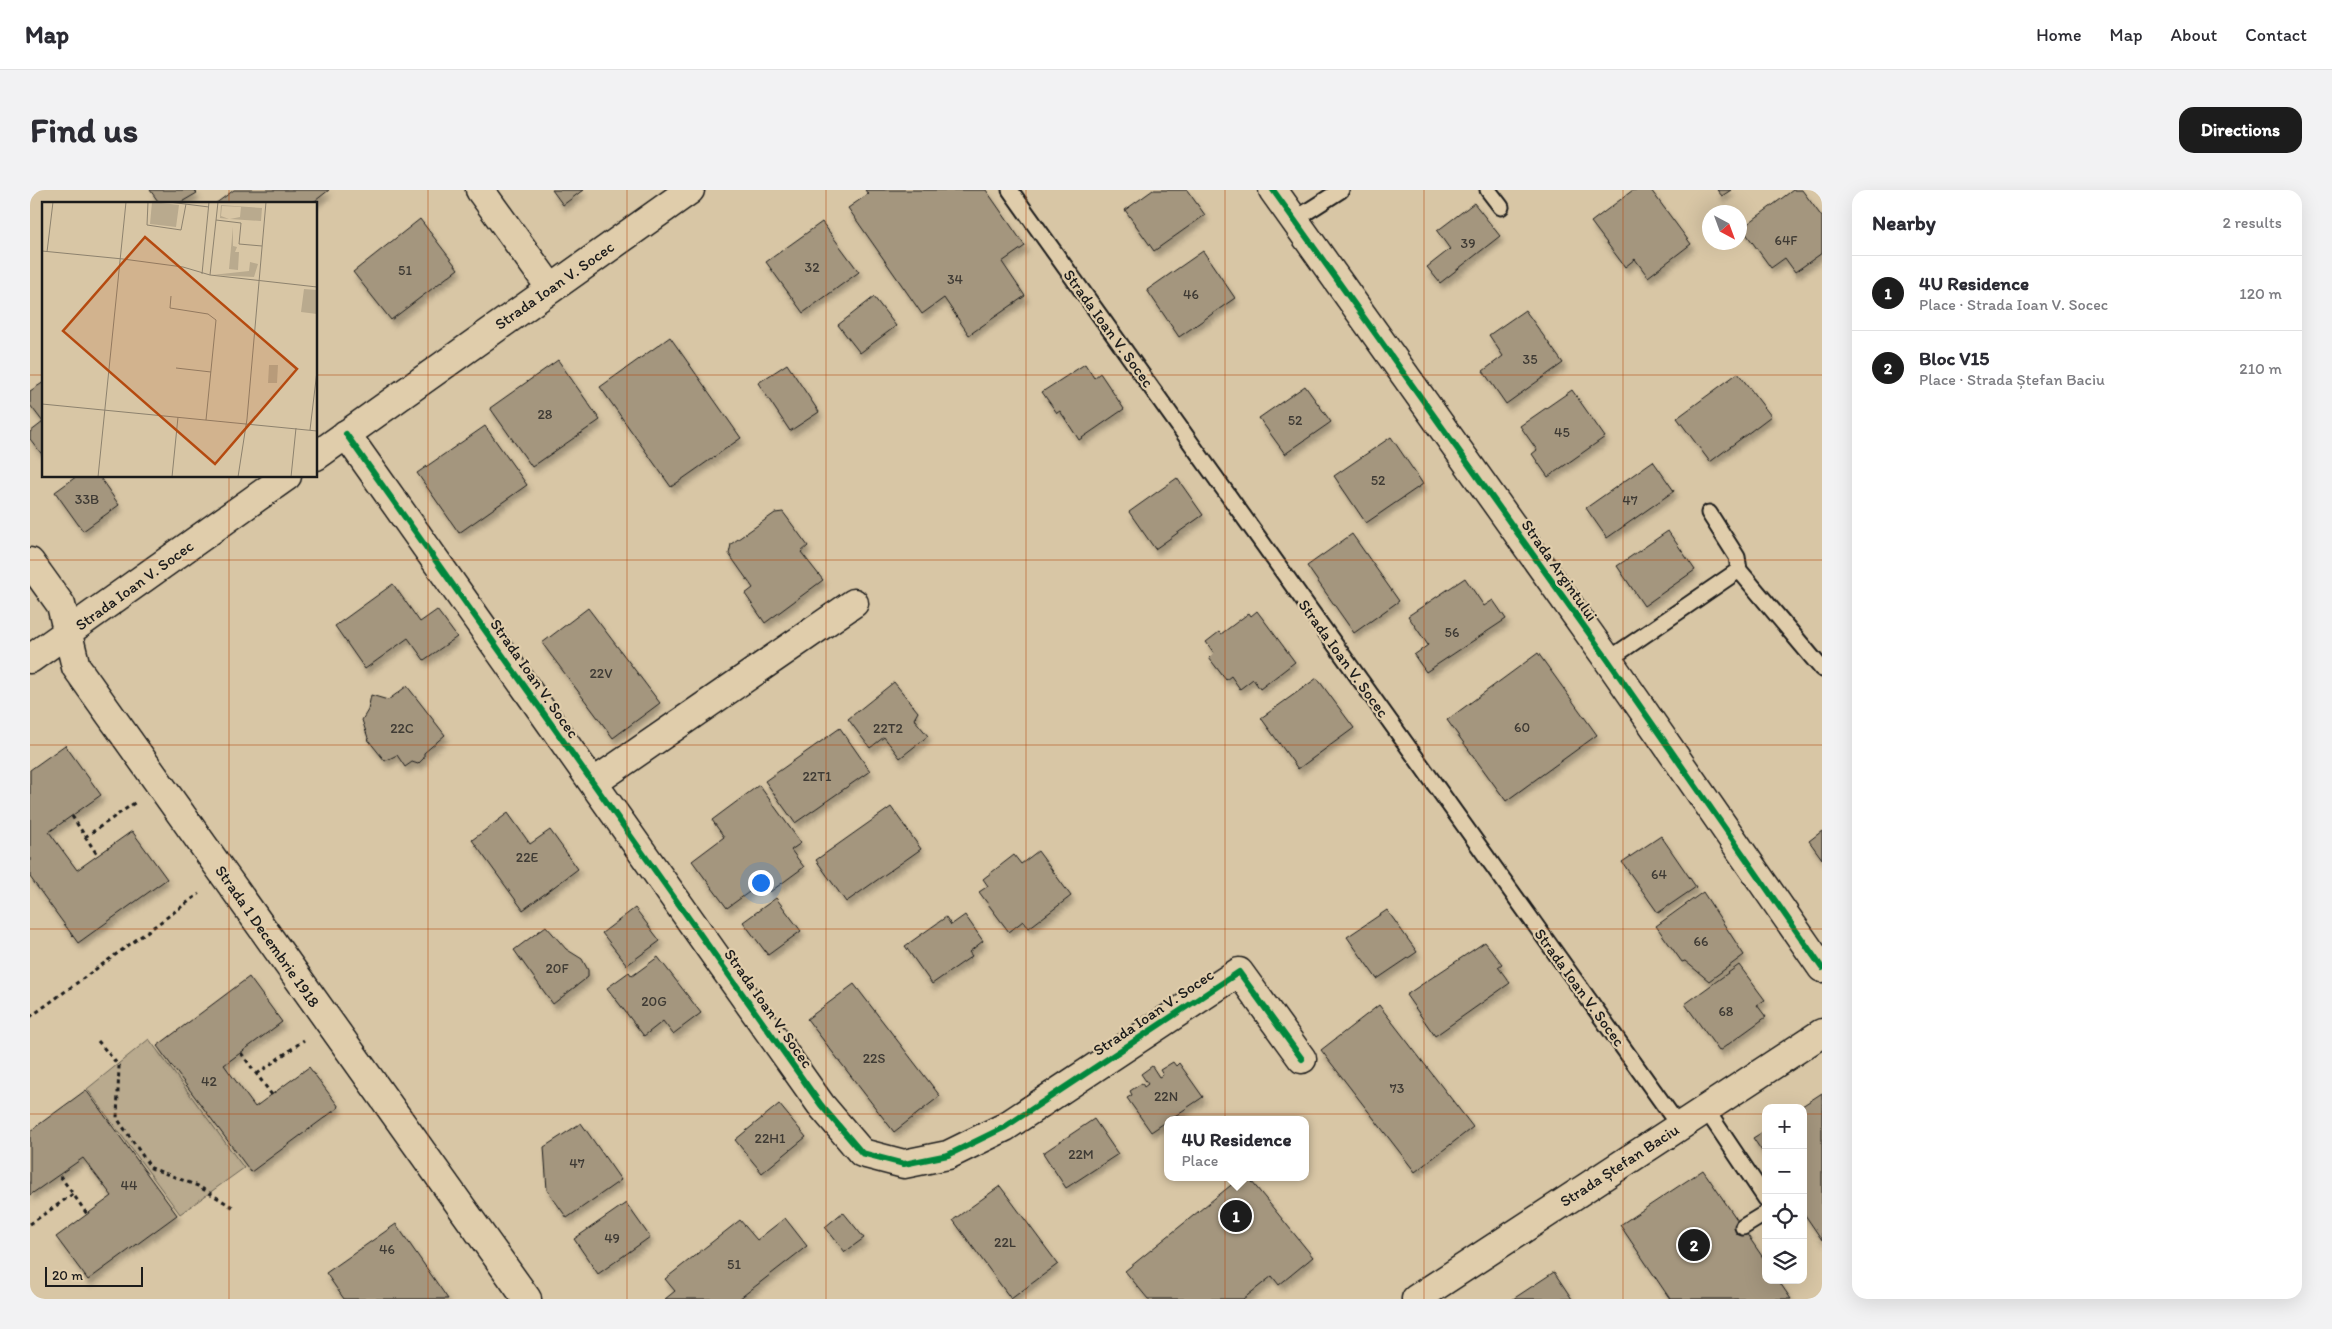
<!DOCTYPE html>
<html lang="en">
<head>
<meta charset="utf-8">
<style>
  :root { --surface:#fff; --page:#f2f2f3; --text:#2b2b33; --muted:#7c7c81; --line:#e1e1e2; --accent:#1c1c1c }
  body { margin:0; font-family:Itim,sans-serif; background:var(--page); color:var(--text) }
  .controls { position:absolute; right:15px; bottom:15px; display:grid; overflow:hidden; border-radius:10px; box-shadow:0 5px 20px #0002 }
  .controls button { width:45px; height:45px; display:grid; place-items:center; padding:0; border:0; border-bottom:1px solid var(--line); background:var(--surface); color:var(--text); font:25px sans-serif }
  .compass { position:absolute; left:1672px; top:15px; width:45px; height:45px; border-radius:50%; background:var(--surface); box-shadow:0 5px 20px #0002; rotate:139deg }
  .scale { position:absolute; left:15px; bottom:12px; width:98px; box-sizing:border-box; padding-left:5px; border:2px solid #1c1c1c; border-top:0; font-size:14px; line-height:18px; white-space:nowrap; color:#1c1c1c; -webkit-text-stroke:4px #e0cdab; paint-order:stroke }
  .you { position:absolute; left:730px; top:692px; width:18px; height:18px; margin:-12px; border:4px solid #fff; border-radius:50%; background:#1a73e8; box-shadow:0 0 0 8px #1a73e833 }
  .badge { display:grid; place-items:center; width:32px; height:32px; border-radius:50%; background:var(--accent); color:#fff; font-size:16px; font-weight:700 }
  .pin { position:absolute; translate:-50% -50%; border:2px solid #fff; box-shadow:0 1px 5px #0006 }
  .popup { position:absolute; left:1134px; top:926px; width:145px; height:65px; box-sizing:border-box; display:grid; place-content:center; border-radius:10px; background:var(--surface); filter:drop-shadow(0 1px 4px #0005); font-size:16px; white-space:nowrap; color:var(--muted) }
  .popup b { font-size:19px; color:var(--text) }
  .popup::after { content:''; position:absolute; left:50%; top:100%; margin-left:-10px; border:10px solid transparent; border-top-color:var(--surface) }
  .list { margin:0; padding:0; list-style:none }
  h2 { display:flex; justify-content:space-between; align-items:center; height:65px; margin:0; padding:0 20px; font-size:21px }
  h2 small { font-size:16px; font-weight:400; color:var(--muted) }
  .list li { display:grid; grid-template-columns:32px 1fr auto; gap:15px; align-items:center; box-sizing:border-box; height:75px; padding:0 20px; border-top:1px solid var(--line) }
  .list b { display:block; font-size:19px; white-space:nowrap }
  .list p { margin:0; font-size:16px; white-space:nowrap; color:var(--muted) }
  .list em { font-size:16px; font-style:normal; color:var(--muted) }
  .icon { flex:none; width:28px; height:28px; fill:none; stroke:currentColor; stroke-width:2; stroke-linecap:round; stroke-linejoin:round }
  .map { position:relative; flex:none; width:1792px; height:1109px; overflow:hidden; border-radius:15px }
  header { display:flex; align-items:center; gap:30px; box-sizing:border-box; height:70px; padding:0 25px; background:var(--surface); border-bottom:1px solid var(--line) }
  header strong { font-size:24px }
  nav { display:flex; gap:28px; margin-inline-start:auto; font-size:18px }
  .intro { display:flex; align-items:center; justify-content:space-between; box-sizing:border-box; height:120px; padding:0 30px }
  h1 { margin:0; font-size:35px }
  .button { padding:12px 22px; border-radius:15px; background:var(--accent); color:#fff; font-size:18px; font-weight:700 }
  main { display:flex; gap:30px; padding:0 30px }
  aside { flex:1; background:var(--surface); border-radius:15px; box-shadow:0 5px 20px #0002 }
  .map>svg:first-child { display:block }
  .green { fill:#b9aa8e; stroke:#6a6355 }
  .building { fill:#a4967e; stroke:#1c1c1c; filter:url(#shadow) }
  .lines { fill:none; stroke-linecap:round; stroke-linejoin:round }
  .service-casing { stroke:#1c1c1c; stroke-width:19 }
  .minor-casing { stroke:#1c1c1c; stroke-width:31 }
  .tertiary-casing { stroke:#1c1c1c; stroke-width:31 }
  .path { stroke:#1c1c1c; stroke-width:3; stroke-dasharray:4 4; stroke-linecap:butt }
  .service { stroke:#e0cdab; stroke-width:15 }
  .minor { stroke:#e0cdab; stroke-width:28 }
  .tertiary { stroke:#e0cdab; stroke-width:28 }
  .cycleway-casing { stroke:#e0cdab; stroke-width:9 }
  .cycleway { stroke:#00873e; stroke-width:6 }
  .grid { fill:none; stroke:#b54a10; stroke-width:1; stroke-opacity:0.55 }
  .labels { text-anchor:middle; stroke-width:4.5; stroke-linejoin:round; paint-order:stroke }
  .number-label { font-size:14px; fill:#3e3a34 }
  .street-label { font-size:16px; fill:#1c1c1c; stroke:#e0cdab }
  .inset-road { fill:none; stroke:#8d826e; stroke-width:1 }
  .view { fill:#b54a10; fill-opacity:0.15; stroke:#b54a10; stroke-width:2.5 }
  .inset-edge { fill:none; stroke:#1c1c1c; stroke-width:2.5 }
</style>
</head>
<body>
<header>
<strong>Map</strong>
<nav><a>Home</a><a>Map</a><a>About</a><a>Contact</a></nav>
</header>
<div class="intro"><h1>Find us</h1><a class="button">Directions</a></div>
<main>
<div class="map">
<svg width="1792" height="1109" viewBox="0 0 1792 1109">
  <defs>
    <filter id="shadow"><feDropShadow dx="3" dy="5.5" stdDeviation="2.5" flood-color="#0004"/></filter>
  </defs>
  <rect width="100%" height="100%" fill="#d8c6a5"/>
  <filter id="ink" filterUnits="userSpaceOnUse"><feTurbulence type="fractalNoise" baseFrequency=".02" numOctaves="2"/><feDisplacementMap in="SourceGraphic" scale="10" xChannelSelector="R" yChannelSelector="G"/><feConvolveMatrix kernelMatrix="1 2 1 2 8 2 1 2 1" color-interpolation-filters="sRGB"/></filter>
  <g filter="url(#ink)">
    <path class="green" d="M119,849l95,129 -64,46 -93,-125z"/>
    <path class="building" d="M120,0h44l3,3 -19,11h-18z
      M204,0h95l-18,14h-96z
      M522,0h31l-20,15z
      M835,0h121l39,56 -23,16 23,34 -56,39 -25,-37 -22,16 -74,-106 20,-14z
      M1123,0h34l18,25 -51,36 -29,-41z
      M1603,0h18l40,54 -43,33 -13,-18 -10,8 -34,-45z
      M1687,0h14l-9,6z
      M1763,0h9l20,27v36l-27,19 -10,-14 -14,10 -29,-40z
      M1444,13l26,33 -60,47 -13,-16 23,-18 -13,-18z
      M390,29l38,50 -67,51 -38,-48z
      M792,32l37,50 -56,41 -37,-51z
      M1173,61l32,47 -56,39 -32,-47z
      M844,107l22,29 -36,27 -22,-28z
      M1495,120l38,53 -57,41 -23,-33 20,-15 -14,-21z
      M640,147l71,101 -70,49 -71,-100z
      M528,170l42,60 -68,47 -42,-59z
      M757,174l32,48 -29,19 -32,-48z
      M1055,174l9,14 6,-5 24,36 -45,31 -19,-29 -3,2 -15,-21z
      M1708,183l33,43 -61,46 -33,-44z
      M14,192v75l-14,-18v-7l13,-10 -13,-17v-14z
      M1275,196l26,36 -46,32 -26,-36z
      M1542,200l33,47 -57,40 -16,-23 5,-4 -17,-24z
      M455,236l42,59 -68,48 -42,-60z
      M1361,247l32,47 -57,39 -32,-47z
      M1623,271l21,30 -67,47 -21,-30z
      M47,286h22l20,29 -36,26 -28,-39z
      M1147,288l26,37 -48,34 -26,-37z
      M753,322l25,34 -7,6 22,28 -58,43 -20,-29 8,-6 -24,-34 2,-10 44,-31z
      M1638,341l27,39 -51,36 -27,-40z
      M1322,344l47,67 -45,32 -47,-67z
      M1435,388l19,28 9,-6 13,19 -80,53 -12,-17 14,-10 -20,-29z
      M363,394l27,38 17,-12 20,27 -33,23 -16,-22 -43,31 -30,-43z
      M558,418l72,95 -47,35 -71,-95z
      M1227,421l38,51 -35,27 -7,-10 -13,10 -9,-13 -5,4 -17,-22 5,-5 -8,-11 13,-10 2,2 28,-21 2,3z
      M1508,463l59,82 -91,66 -59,-81z
      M1287,488l37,50 -56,41 -37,-51z
      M864,492l24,30 -4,7 14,17 -28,22 -16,-21 -14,11 -22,-29z
      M377,496l38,49 -21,18v5l-6,6 -6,-2 -7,5 -8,-12 -12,6 -16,-20 -7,-21 6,-10 3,-15 17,5z
      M810,538l30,43 -75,52 -30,-42z
      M35,555l36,50 -52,37 28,38 55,-39 35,48 -89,64 -48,-66v-107z
      M729,595l42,58 -10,7 13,17 -34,25 -7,-10 -36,26 -35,-47 32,-24 -12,-17z
      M861,617l30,42 -75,53 -30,-42z
      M478,623l22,31 20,-14 28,39 -55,41 -51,-70z
      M1792,641v28l-13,-18z
      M1631,646l35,51 -38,26 -36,-51z
      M1008,661l33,45 -42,32 -6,-7 -14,11 -30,-40 9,-6 -5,-7 31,-24 7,9z
      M1673,702l41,63 -35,26 -24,-20 -3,1 -26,-36z
      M746,708l25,33 -33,24 -25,-33z
      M605,718l25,33 -33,24 -25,-32z
      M1357,720l30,42 -40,27 -30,-42z
      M935,725l18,26 -14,11 3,4 -40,28 -27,-38 41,-29 5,8z
      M516,736l20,23 16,10 6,11v7l-35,27 -39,-54z
      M1455,752l17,22 -4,3 12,16 -75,53 -29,-41z
      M628,767l43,56 -28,21 -10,-13 -19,15 -37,-48 22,-16 3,4z
      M1709,775l26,35 -8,5 9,12 -47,34 -34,-47z
      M219,787l33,45 -58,43 31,42 54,-40 30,40 -88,65 -94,-126z
      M824,794l86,112 -46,36 -87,-113z
      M1349,815l94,122 -58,45 -94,-122z
      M1143,872l3,4 3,-3 24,34 -52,35 -24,-34 5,-3 -2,-4 12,-8 2,4 4,-3 -7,-10 11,-8 7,11 4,-2 -3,-5z
      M56,900l91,125 -89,65 -32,-43 56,-41 -29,-38 -53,37v-64z
      M1792,903v147l-19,-28v-104h-4z
      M749,914l27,33 -44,36 -27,-33z
      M1064,929l24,35 -52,34 -23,-35z
      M551,933l40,57 -54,38 -20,-28 -3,-43z
      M1736,940v27l-13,-19z
      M1673,980l63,92v18h12l13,19h-121l-50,-74z
      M1211,987h7l65,80 -34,28 -7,-9 -29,23h-95l-23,-28z
      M970,996l58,78 -47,35 -58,-79z
      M596,1013l24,34 -52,37 -24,-35z
      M813,1022l21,26 -19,14 -20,-25z
      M755,1028l22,28 -68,53h-74l10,-8 -10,-12 75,-59 17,20z
      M366,1034l52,75h-104l-18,-26z
      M1524,1082l18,27h-59z"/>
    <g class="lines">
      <g class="service-casing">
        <path id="service" d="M980,0l669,936
          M1458,0l13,17
          M1264,30l47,-30
          M1679,323l28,44 2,13 83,99
          M1578,470l131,-90
          M1675,918l61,91
          M1713,1037l23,-14"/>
      </g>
      <g class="minor-casing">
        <path id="minor" d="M450,0l70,97
          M1243,0l335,470 214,308
          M316,244l475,671 41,48 42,11 44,-9 57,-28 234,-155 63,87
          M563,593l261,-180
          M1386,1109l406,-266"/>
      </g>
      <g class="tertiary-casing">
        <path id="tertiary" d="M286,266l374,-266
          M0,372l31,43 15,62 451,632
          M0,469l257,-183"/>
      </g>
      <path class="path" d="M42,626l26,40
        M55,647l51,-35
        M0,827l169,-123
        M68,851l21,25 -2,52 34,50 47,18 36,22
        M211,863l31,42
        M227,884l47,-34
        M30,986l13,18
        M0,1034l43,-30 14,20"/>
      <use href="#service" class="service"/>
      <use href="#minor" class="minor"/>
      <use href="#tertiary" class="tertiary"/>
      <g class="cycleway-casing">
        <path id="cycleway" d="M1243,0l335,470 214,308
          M316,244l475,671 41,48 42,11 44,-9 57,-28 234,-155 63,87"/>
      </g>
      <use href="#cycleway" class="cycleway"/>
    </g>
  </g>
  <path class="grid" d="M199,0v14M398,0v1109M597,0v1109M796,0v1109M996,0v1109M1195,0v1109M1394,0v1109M1593,0v1109M0,185h14M286,185h1506M199,286v823M0,370h1792M0,555h1792M0,739h1792M0,924h1736M1773,924h19"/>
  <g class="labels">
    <g class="number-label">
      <text x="1756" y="55">64F</text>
      <text x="1438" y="58">39</text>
      <text x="782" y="82">32</text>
      <text x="375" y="85">51</text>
      <text x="925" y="94">34</text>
      <text x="1161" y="109">46</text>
      <text x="1500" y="174">35</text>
      <text x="515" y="229">28</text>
      <text x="1265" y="235">52</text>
      <text x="1532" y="247">45</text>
      <text x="1348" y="295">52</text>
      <text x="57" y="314">33B</text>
      <text x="1600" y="315">47</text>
      <text x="1422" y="447">56</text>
      <text x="571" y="488">22V</text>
      <text x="1492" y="542">60</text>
      <text x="372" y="543">22C</text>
      <text x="858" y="543">22T2</text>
      <text x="787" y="591">22T1</text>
      <text x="497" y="672">22E</text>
      <text x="1629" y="689">64</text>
      <text x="1671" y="756">66</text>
      <text x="527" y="783">20F</text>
      <text x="624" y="816">20G</text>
      <text x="1696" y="826">68</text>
      <text x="844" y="873">22S</text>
      <text x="179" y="896">42</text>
      <text x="1367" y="903">73</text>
      <text x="1136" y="911">22N</text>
      <text x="740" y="953">22H1</text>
      <text x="1051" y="969">22M</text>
      <text x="547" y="978">47</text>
      <text x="99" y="1000">44</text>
      <text x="582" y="1053">49</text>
      <text x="975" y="1057">22L</text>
      <text x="357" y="1064">46</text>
      <text x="704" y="1079">51</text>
    </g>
    <g class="street-label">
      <text transform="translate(524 95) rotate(-35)" y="6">Strada Ioan V. Socec</text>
      <text transform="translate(1079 138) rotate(54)" y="6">Strada Ioan V. Socec</text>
      <text transform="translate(1530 380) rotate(55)" y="6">Strada Argintului</text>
      <text transform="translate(104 395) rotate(-36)" y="6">Strada Ioan V. Socec</text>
      <text transform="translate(1314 468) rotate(54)" y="6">Strada Ioan V. Socec</text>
      <text transform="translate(505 488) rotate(55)" y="6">Strada Ioan V. Socec</text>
      <text transform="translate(238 746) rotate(55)" y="6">Strada 1 Decembrie 1918</text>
      <text transform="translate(1550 797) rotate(54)" y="6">Strada Ioan V. Socec</text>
      <text transform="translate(739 818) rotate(55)" y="6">Strada Ioan V. Socec</text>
      <text transform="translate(1123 822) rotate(-34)" y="6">Strada Ioan V. Socec</text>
      <text transform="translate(1589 975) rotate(-33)" y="6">Strada Ștefan Baciu</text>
    </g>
  </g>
  <g transform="translate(12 12)">
    <rect width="275" height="275" fill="#d8c6a5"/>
    <path d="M110,0l27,3 -3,22 -26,-3zM179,3l41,3 -1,13 -31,-2 10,-2 1,-10 -19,-1 -1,10 8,3 -9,-1zM191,25v19l4,1 -2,5h4l-1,18 -9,-1zM208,60l8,2 -4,13 -42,-2 37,-4zM262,87l13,1v24l-16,-2zM227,163h9l-1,18h-9z" fill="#b9aa8e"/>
    <path class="inset-road" d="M106,0l-1,23 34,5 5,-26M127,0l40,5M174,18l25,3 -2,21 23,2M0,49l81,8 60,8 27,8 107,12M5,50l6,-50M160,72l7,-72M168,73l8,-73M129,94l-1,12 38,6 8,6 -10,100M134,166l35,4M0,202l275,27M268,228l7,-59M56,275l28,-275M130,275l6,-60M196,275l9,-58 19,-217M249,275l5,-49"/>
    <path class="view" d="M103,35l152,132 -82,95 -152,-133z"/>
    <rect width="275" height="275" class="inset-edge"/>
  </g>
</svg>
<div class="controls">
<button>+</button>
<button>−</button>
<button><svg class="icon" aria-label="locate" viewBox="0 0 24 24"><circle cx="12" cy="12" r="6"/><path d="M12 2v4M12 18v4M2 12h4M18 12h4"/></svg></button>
<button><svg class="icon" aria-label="layers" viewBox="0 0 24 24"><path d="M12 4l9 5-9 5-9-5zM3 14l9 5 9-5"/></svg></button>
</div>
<svg class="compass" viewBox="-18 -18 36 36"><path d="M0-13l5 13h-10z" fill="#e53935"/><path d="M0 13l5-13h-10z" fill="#7c7c81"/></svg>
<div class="scale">20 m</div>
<div class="you"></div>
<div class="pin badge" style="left:1206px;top:1026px">1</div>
<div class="popup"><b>4U Residence</b>Place</div>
<div class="pin badge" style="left:1664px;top:1055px">2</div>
</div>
<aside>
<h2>Nearby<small>2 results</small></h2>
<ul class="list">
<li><span class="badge">1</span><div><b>4U Residence</b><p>Place · Strada Ioan V. Socec</p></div><em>120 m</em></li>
<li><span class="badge">2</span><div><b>Bloc V15</b><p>Place · Strada Ștefan Baciu</p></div><em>210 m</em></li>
</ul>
</aside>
</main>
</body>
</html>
